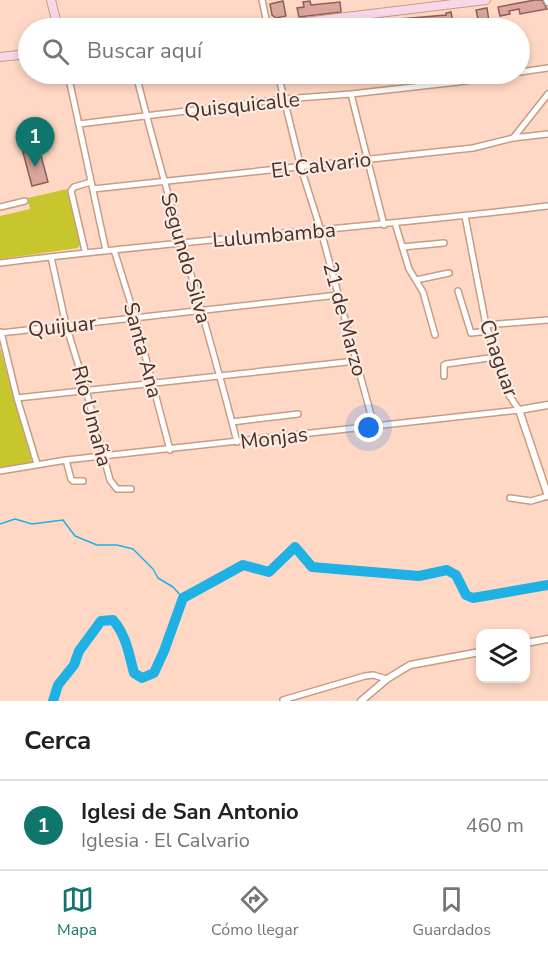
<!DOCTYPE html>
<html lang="es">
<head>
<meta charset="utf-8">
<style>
  :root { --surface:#fff; --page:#f2f2f2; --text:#202124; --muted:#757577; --line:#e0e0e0; --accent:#0f766e }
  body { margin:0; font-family:"Nunito Sans",sans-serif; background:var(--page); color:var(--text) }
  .controls { position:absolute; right:18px; bottom:18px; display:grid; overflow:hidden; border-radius:12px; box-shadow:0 3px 9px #0003 }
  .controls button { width:54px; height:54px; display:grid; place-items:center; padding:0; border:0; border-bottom:2px solid var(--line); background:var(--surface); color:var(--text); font:30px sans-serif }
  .you { position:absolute; left:369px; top:428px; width:21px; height:21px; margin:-15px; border:4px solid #fff; border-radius:50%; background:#1a73e8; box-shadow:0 0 0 9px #1a73e833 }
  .badge { display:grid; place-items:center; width:39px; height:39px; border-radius:50%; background:var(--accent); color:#fff; font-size:20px; font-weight:700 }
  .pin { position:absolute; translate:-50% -50px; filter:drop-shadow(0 2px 3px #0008) }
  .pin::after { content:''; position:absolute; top:32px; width:21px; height:18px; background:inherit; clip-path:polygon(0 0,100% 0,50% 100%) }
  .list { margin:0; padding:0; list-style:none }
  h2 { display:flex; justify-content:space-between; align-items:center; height:78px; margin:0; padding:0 24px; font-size:26px }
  h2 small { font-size:20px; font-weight:400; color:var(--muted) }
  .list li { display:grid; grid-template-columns:39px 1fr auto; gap:18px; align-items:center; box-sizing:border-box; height:90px; padding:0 24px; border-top:2px solid var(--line) }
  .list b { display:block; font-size:22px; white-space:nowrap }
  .list p { margin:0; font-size:20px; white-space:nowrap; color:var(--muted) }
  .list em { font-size:20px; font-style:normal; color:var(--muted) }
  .icon { flex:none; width:33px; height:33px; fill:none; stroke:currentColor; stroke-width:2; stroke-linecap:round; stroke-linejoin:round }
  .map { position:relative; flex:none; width:548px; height:701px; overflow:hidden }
  .search { position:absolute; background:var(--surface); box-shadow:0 3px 9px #0003; left:18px; right:18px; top:18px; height:66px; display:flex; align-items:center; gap:15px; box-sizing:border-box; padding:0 21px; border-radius:33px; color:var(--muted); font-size:22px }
  .sheet { height:168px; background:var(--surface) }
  nav { display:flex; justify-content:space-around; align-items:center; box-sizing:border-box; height:84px; border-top:2px solid var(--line); background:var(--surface); font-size:16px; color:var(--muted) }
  nav a { display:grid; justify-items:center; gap:3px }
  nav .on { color:var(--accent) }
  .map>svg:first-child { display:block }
  .green { fill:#c8c62d }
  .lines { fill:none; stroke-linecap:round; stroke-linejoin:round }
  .stream { stroke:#1fb1e4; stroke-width:1.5 }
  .river { stroke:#1fb1e4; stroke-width:10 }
  .building { fill:#d9a59d; stroke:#8d5e57; stroke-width:1.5 }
  .minor-casing { stroke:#c89b83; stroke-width:8 }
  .tertiary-casing { stroke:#c89b83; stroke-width:9 }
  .secondary-casing { stroke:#c89b83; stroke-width:10 }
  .minor { stroke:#fff; stroke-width:5 }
  .tertiary { stroke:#fff; stroke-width:6 }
  .secondary { stroke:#f8d7e9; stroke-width:8 }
  .labels { text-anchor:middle; stroke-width:4.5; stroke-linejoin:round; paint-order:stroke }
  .street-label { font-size:21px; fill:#443228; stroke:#feeae0 }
</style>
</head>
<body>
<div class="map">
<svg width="548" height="701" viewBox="0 0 548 701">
  <rect width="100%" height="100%" fill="#ffd8c5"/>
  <path class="green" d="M67,189l13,55 -2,4 -78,11v-43l30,-7 -2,-11z
    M0,347l34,122 -34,5z"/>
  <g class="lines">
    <path class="stream" d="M0,524l15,-5 17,5 31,-4 12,16 22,9h20l16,4 20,20 5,9 15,9 10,11"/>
    <path class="river" d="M53,701l5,-16 16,-20 5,-14 22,-30 12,-1c13,15 16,34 21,53l8,5 12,-5 10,-22 19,-53 60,-33 26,7 26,-25 17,20 107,9 28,-6 9,5 10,20 7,3 75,-13"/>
  </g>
  <path class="building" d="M535,0h7l5,9 -27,5 -1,-5 -10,2 1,3 -10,2 -2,-9z
    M283,1l3,15 -10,2 -4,-3 -2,-11z
    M310,1l1,4 29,-3 1,10 -42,5 -2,-9 7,-1 -1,-5z
    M487,8l3,20h-10l-4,-18z
    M451,12l3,16h-33l-1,-2 -18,2 -2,-9 46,-4v-2z
    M39,136l4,16h-3l8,30 -16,4 -12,-45z"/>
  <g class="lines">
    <g class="minor-casing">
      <path id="minor" d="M262,0l6,28
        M520,72l28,-4
        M68,74l38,177
        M136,74c30,123 70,244 101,368
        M278,74l23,94 20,63 53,195
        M351,94l33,131
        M79,124l205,-25 67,-5 107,-12 54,-8
        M514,137l34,-43
        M93,189l380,-41 40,-10 35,-4
        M0,207l25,-6
        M395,223l14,46 14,23 12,43
        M402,247l42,-4
        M114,250l21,67 35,133
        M85,251l-14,-60 3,-4 17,-5
        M51,257l15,68 20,65 24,90 7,9h14
        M0,263c182,-23 366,-35 548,-57
        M416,280l33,-7
        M458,291l13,42 17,-2
        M486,325l62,-5
        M1,332l16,66 20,66
        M0,333l338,-38
        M444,376v-11l2,-1 50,-7
        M17,398l339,-37
        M232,422l66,-8
        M66,460l5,19 2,2h10
        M0,471l66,-11 453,-50 -10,-15 -23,-70 -21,-109
        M510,498l21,3 17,-5
        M283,700l82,-24 8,-1 14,4"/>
    </g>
    <g class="tertiary-casing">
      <path id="tertiary" d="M547,0l1,2
        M548,405l-29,5 29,86
        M526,643l22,-4
        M361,701l26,-22 23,-14 70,-13"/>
    </g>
    <g class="secondary-casing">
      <path id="secondary" d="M51,0l7,28
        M255,28l231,-28
        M0,57l28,-3"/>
    </g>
    <use href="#minor" class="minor"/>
    <use href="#tertiary" class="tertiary"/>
    <use href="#secondary" class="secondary"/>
  </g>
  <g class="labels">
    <g class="street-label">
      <text transform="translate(242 105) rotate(-6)" y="7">Quisquicalle</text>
      <text transform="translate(321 165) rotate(-7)" y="7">El Calvario</text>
      <text transform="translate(274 235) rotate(-5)" y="7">Lulumbamba</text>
      <text transform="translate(186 258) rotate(74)" y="7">Segundo Silva</text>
      <text transform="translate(345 319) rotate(75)" y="7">21 de Marzo</text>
      <text transform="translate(62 326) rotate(-6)" y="7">Quijuar</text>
      <text transform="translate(143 350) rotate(75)" y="7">Santa Ana</text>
      <text transform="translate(499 358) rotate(71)" y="7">Chaguar</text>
      <text transform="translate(92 416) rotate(75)" y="7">Río Umaña</text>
      <text transform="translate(274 438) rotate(-7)" y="7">Monjas</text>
    </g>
  </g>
</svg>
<div class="controls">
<button><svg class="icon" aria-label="layers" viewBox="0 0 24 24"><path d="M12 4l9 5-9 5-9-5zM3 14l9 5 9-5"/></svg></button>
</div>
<div class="you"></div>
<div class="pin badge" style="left:35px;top:167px">1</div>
<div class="search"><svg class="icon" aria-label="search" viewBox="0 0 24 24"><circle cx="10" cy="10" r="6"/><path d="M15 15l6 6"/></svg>Buscar aquí</div>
</div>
<section class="sheet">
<h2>Cerca<small></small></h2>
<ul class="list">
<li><span class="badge">1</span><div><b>Iglesi de San Antonio</b><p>Iglesia · El Calvario</p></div><em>460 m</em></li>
</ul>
</section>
<nav>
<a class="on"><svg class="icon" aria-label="map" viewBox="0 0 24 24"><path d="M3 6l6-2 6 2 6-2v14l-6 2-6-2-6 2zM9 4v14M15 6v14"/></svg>Mapa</a>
<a><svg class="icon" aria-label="directions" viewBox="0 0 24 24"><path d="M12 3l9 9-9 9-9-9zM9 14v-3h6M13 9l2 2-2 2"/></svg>Cómo llegar</a>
<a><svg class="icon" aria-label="saved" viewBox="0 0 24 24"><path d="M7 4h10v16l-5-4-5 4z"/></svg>Guardados</a>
</nav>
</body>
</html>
